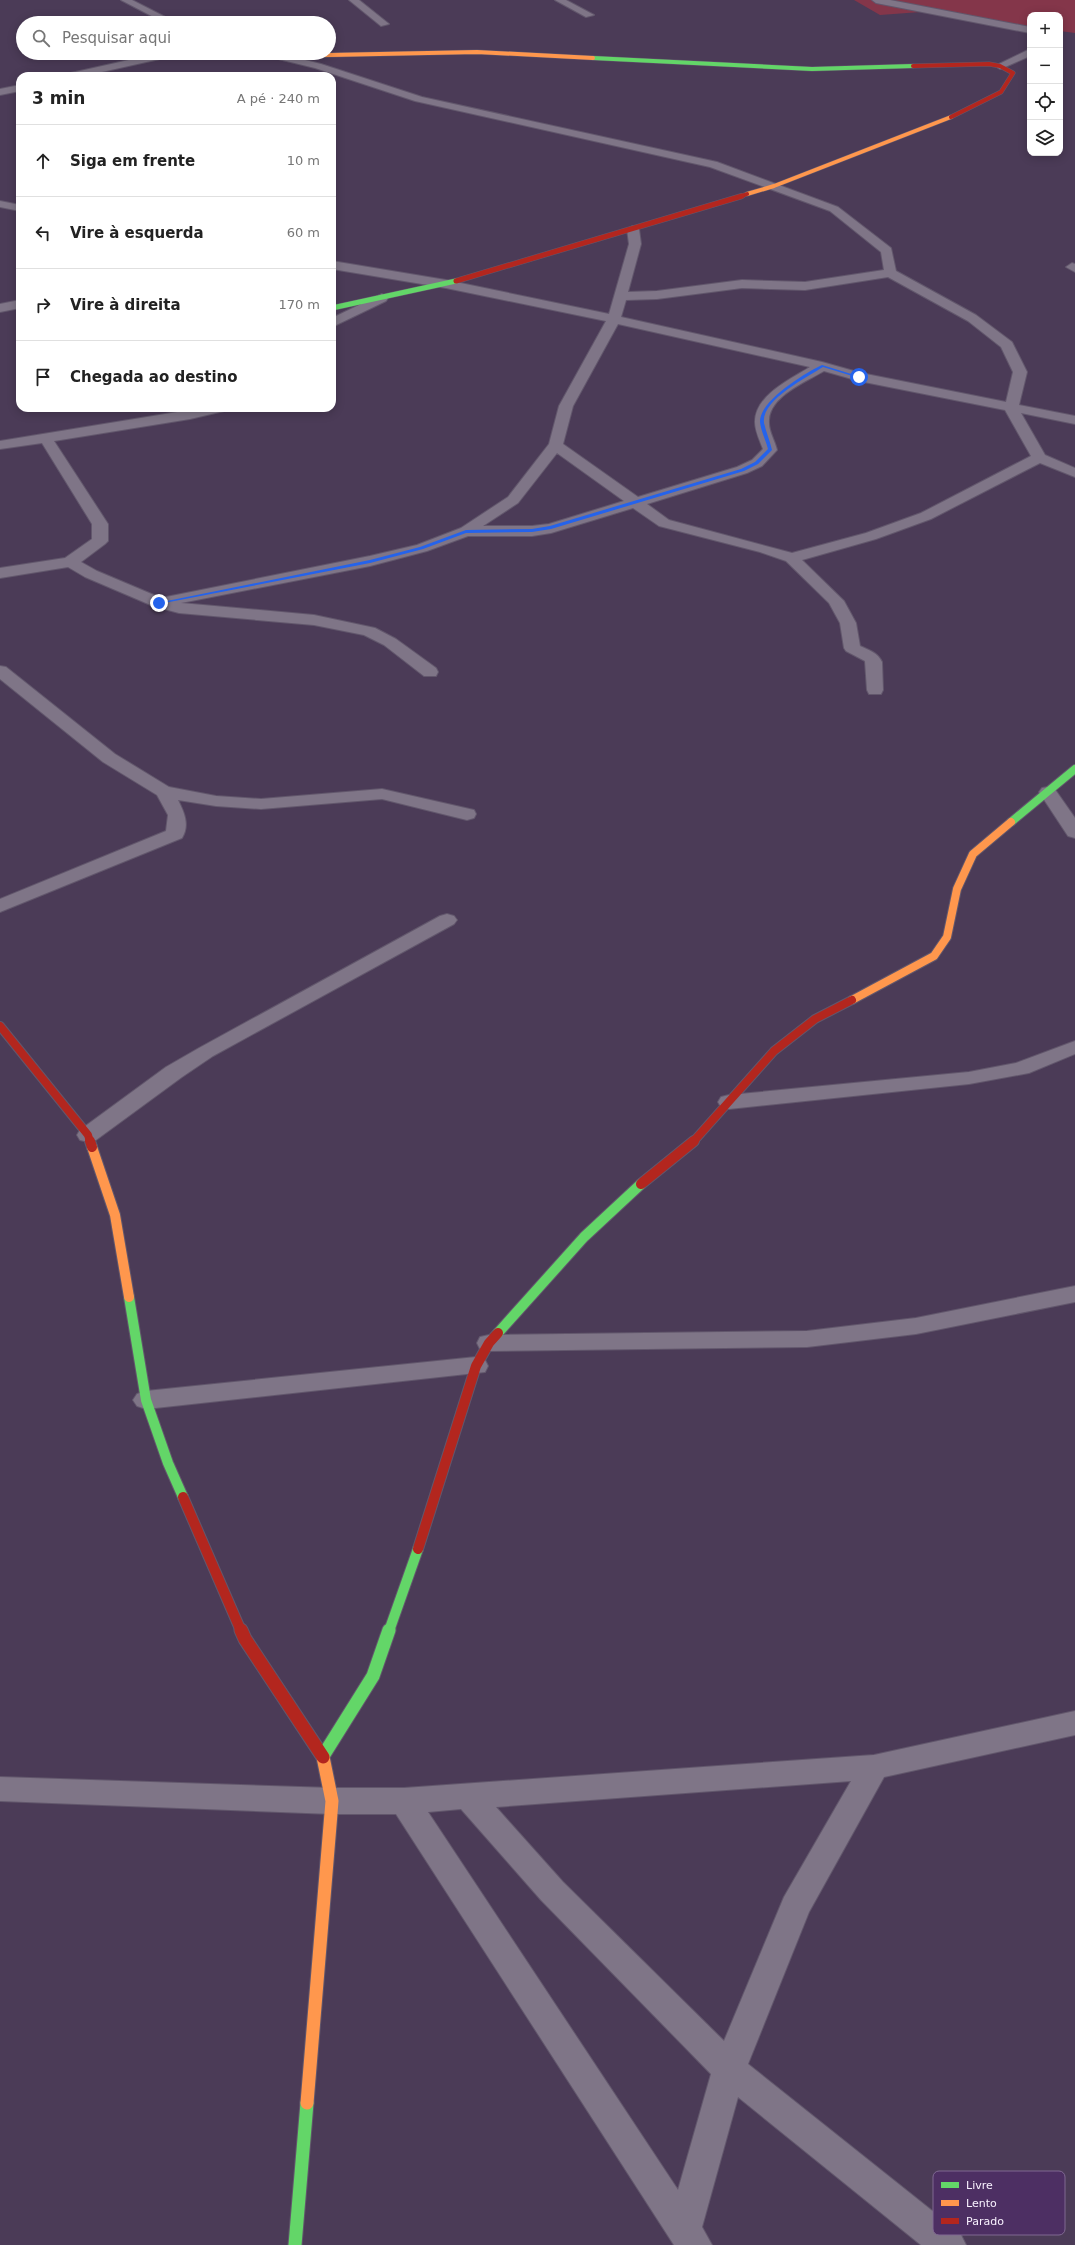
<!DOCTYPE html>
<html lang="pt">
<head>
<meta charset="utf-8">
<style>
  :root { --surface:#fff; --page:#f6f6f6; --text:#222; --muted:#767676; --line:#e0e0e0 }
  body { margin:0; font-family:"DejaVu Sans",sans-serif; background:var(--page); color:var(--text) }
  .controls { position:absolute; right:12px; top:12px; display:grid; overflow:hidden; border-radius:8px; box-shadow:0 2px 10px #0003 }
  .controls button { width:36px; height:36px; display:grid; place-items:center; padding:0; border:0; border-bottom:1px solid var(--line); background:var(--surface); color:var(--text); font:20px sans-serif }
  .stop { position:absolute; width:12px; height:12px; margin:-9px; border:3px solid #2563eb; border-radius:50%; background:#fff }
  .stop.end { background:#2563eb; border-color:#fff; box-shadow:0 1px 4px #0008 }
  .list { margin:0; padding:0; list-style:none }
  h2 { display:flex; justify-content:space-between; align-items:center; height:52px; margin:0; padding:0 16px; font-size:17px }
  h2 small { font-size:13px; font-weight:400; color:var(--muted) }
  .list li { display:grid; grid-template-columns:26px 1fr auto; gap:12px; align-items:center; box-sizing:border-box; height:72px; padding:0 16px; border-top:1px solid var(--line) }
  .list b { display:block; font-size:15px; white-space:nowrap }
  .list em { font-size:13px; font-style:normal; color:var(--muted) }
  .icon { flex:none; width:22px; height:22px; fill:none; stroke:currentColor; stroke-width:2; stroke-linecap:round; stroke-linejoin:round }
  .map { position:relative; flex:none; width:1075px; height:2245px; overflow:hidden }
  .search { position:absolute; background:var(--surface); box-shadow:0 2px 10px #0003; left:16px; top:16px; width:320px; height:44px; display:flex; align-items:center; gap:10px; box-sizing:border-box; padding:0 14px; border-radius:22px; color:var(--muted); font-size:15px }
  .panel { position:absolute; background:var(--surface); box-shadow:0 2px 10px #0003; left:16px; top:72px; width:320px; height:340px; border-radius:12px }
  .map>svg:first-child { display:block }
  .green { fill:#84364a }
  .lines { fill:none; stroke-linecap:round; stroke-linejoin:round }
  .street-casing { stroke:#62576c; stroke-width:2 }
  .fast-far4-casing { stroke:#62576c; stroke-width:5 }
  .fast-far3-casing { stroke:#62576c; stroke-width:6 }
  .fast-far2-casing { stroke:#62576c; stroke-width:10 }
  .fast-far1-casing { stroke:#62576c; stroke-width:12 }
  .fast-casing { stroke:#62576c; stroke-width:15 }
  .slow-far3-casing { stroke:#62576c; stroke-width:5 }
  .slow-far2-casing { stroke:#62576c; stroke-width:10 }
  .slow-far1-casing { stroke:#62576c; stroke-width:12 }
  .slow-casing { stroke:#62576c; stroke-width:15 }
  .jam-far4-casing { stroke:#62576c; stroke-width:5 }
  .jam-far3-casing { stroke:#62576c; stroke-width:6 }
  .jam-far2-casing { stroke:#62576c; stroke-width:10 }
  .jam-far1-casing { stroke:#62576c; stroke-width:12 }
  .jam-casing { stroke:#62576c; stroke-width:15 }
  .street { fill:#7f7587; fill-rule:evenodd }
  .fast-far4 { stroke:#63d668; stroke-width:4 }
  .fast-far3 { stroke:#63d668; stroke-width:5 }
  .fast-far2 { stroke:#63d668; stroke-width:8 }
  .fast-far1 { stroke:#63d668; stroke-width:10 }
  .fast { stroke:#63d668; stroke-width:13 }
  .slow-far3 { stroke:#ff974d; stroke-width:4 }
  .slow-far2 { stroke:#ff974d; stroke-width:8 }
  .slow-far1 { stroke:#ff974d; stroke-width:10 }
  .slow { stroke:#ff974d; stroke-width:13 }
  .jam-far4 { stroke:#b3261e; stroke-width:4 }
  .jam-far3 { stroke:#b3261e; stroke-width:5 }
  .jam-far2 { stroke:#b3261e; stroke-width:8 }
  .jam-far1 { stroke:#b3261e; stroke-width:10 }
  .jam { stroke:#b3261e; stroke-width:13 }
  .route { fill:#2563eb }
  .key { fill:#4d2f63; stroke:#806992; stroke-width:1 }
  .key-label { font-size:11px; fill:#f8f1fe }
</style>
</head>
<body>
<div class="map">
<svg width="1075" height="2245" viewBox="0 0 1075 2245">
  <rect width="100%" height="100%" fill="#4b3b57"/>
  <path class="green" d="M854,0h221v33l-15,-2v-16h-30v12l-96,-16 -54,4z"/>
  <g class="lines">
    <g class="street-casing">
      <path id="street" d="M121,0h11l45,23h-12z
        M349,0h10l30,24 -8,2z
        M555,0h11l28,15 -8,2z
        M872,0h18l140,27v6l-154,-30z
        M1030,49v7l-27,12 -3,1 -5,-3z
        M160,53h18l-5,3 -89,20h-18l5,-3z
        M260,53h17l44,11 101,33 295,65 121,45 53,41 5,23 80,44 36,27 15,30 -8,33 56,11v8l-54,-11 24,42 30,13v9l-35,-14 -109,56 -55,20 -74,21 42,41 12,22 4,23c9,4 18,7 22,16l1,28 -2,4h-12l-2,-4 -2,-29 -19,-10 -2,-3 -4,-25 -11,-20 -43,-42 -26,-9 -101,-26 -26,-18 -82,25 -19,3h-64l-41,15 -57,15 -189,37 133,12 61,13 21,11 40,29 2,4 -2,4h-12l-40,-31 -20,-10 -50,-10 -135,-12 -26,-7 -68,-29 -17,-10 -68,11v-10l65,-10 27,-19v-15l-50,-81 -42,6v-8l202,-33h24l-2,3 -34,8 -136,22 54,83v17l-3,3 -24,18 16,9 64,27 209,-42 47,-11 44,-17 47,-31 41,-53 10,-38 47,-85 -160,-33 -114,-19v-8l114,19 163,34 20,-70 -2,-15 6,-3 6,3 2,15 -13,48 29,-1 85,-11 63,2 79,-12 -3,-18 -51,-41 -120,-44 -295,-66 -100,-33 -53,-13zM888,277l80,44 33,26 12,25 -7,30 -145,-29 -39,-11 -201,-45 5,-17 31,-1 85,-11 63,2zM618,324l192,43c-19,12 -55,28 -55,55 0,9 5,19 8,27l-11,11 -15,7 -99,30 -75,-53 10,-38zM824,371l35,10 146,29 26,46 -110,57 -55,20 -74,20 -123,-33 -22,-16 100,-31 15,-7 15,-16c-2,-9 -8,-18 -8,-27 -2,-26 37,-41 55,-52zM557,453l67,48 -75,23 -17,2h-49l35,-23z
        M20,85v6l-20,4v-6z
        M0,201l20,4v6l-20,-4z
        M1072,263l3,1v8l-9,-5z
        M382,294l6,4 -2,3 -54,26v-9z
        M20,300v8l-20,4v-8z
        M0,666l6,1 109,87 54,33 47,9 45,3 121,-10 92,21 2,4 -2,4 -7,2 -85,-21 -121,10 -45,-3 -38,-6c6,12 12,25 4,38l-182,74v-13l166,-68 2,-16 -11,-20 -54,-33 -103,-83z
        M1048,787l6,1 21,30v20l-7,-2 -29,-44 3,-4z
        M447,914l7,2 3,4 -3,4 -241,132 -31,21 -86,63 -8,2 -8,-2 -3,-5 3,-5 86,-63 33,-19 241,-132z
        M1075,1041v13l-46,19 -60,11 -240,25 -8,-2 -3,-5 3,-5 8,-2 240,-23 47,-9z
        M1075,1286v16l-159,32 -109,13 -318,4 -9,-2 -3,-6 3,-6 9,-2 318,-4 109,-13z
        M476,1357l9,3 3,6 -3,6 -339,37 -9,-3 -4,-6 4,-6 9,-3z
        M1075,1711v24l-191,42 -75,135 -61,152 212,169 6,12h-45l-183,-148 -36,130 10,18h-38l-278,-431h-64l-332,-13v-24l332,11h72l470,-33zM851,1781l-67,116 -60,144 -161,-159 -67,-75zM461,1809l80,91 170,174 -33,116 -250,-378z"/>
    </g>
    <g class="fast-far4-casing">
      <path id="fast-far4" d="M593,58l219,11 101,-3"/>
    </g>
    <g class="fast-far3-casing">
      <path id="fast-far3" d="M332,308l124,-27"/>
    </g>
    <g class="fast-far2-casing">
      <path id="fast-far2" d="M1011,822l64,-53"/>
    </g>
    <g class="fast-far1-casing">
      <path id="fast-far1" d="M129,1297l17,103 22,63 15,34
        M498,1333l86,-96 57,-53
        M389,1631l29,-82"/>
    </g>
    <g class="fast-casing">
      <path id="fast" d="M323,1756l50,-80 16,-46
        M295,2245l12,-142"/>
    </g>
    <g class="slow-far3-casing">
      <path id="slow-far3" d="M281,56l196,-4 116,6
        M747,194l27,-8 177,-69"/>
    </g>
    <g class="slow-far2-casing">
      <path id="slow-far2" d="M852,1000l82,-44 13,-19 10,-48 16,-35 38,-32"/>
    </g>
    <g class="slow-far1-casing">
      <path id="slow-far1" d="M92,1147l23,68 14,82"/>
    </g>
    <g class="slow-casing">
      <path id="slow" d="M307,2103l25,-302 -9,-44"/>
    </g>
    <g class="jam-far4-casing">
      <path id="jam-far4" d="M913,66l76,-2 11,2 13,7 -12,19 -50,25
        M739,197l8,-3"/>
    </g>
    <g class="jam-far3-casing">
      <path id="jam-far3" d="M456,281l286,-85"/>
    </g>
    <g class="jam-far2-casing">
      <path id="jam-far2" d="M0,1026l88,109 2,7
        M693,1142l81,-91 41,-32 37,-19"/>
    </g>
    <g class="jam-far1-casing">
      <path id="jam-far1" d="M90,1141l2,6
        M641,1184l53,-43
        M183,1497l58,134
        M418,1549l58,-183 13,-23 9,-10"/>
    </g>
    <g class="jam-casing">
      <path id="jam" d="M241,1630l4,9 78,118"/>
    </g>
    <use href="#street" class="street"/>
    <use href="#fast-far4" class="fast-far4"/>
    <use href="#fast-far3" class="fast-far3"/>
    <use href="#fast-far2" class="fast-far2"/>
    <use href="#fast-far1" class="fast-far1"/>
    <use href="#fast" class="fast"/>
    <use href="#slow-far3" class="slow-far3"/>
    <use href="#slow-far2" class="slow-far2"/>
    <use href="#slow-far1" class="slow-far1"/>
    <use href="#slow" class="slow"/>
    <use href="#jam-far4" class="jam-far4"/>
    <use href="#jam-far3" class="jam-far3"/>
    <use href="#jam-far2" class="jam-far2"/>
    <use href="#jam-far1" class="jam-far1"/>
    <use href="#jam" class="jam"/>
  </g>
  <path class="route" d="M822,365l39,12 -2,1 -36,-11c-17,11 -62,33 -59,56 2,9 6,18 8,27l-14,14 -14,7 -193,58 -19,3 -66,1 -43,16 -53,14 -211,41 -2,-1 213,-43 50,-13 46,-17 66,-1 18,-3 191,-57 14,-7 13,-13c-2,-8 -7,-18 -8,-27 -1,-21 45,-49 62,-57z"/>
  <rect x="933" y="2171" width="132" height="64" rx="6" class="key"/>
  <rect x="941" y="2182" width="18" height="6" fill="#63d668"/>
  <rect x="941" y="2200" width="18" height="6" fill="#ff974d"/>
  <rect x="941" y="2218" width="18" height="6" fill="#b3261e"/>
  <g class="key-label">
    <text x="966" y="2189">Livre</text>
    <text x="966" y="2207">Lento</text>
    <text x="966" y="2225">Parado</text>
  </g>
</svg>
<div class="controls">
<button>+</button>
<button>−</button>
<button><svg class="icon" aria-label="locate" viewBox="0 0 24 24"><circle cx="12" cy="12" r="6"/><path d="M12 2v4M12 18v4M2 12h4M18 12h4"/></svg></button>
<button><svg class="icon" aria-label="layers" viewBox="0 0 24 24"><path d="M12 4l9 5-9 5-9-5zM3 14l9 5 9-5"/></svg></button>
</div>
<div class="stop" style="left:859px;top:377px"></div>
<div class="stop end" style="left:159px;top:603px"></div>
<div class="search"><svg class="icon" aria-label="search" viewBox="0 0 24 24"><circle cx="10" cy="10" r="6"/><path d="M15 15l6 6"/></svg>Pesquisar aqui</div>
<section class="panel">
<h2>3 min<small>A pé · 240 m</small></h2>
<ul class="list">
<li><svg class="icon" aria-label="ahead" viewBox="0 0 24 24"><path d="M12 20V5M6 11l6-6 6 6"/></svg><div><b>Siga em frente</b></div><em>10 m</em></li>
<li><svg class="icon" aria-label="left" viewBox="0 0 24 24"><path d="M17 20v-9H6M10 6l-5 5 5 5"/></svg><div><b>Vire à esquerda</b></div><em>60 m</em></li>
<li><svg class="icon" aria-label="right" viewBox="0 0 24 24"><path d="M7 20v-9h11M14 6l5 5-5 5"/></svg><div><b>Vire à direita</b></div><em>170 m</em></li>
<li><svg class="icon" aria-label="arrive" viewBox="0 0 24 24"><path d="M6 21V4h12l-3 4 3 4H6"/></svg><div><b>Chegada ao destino</b></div></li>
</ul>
</section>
</div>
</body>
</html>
